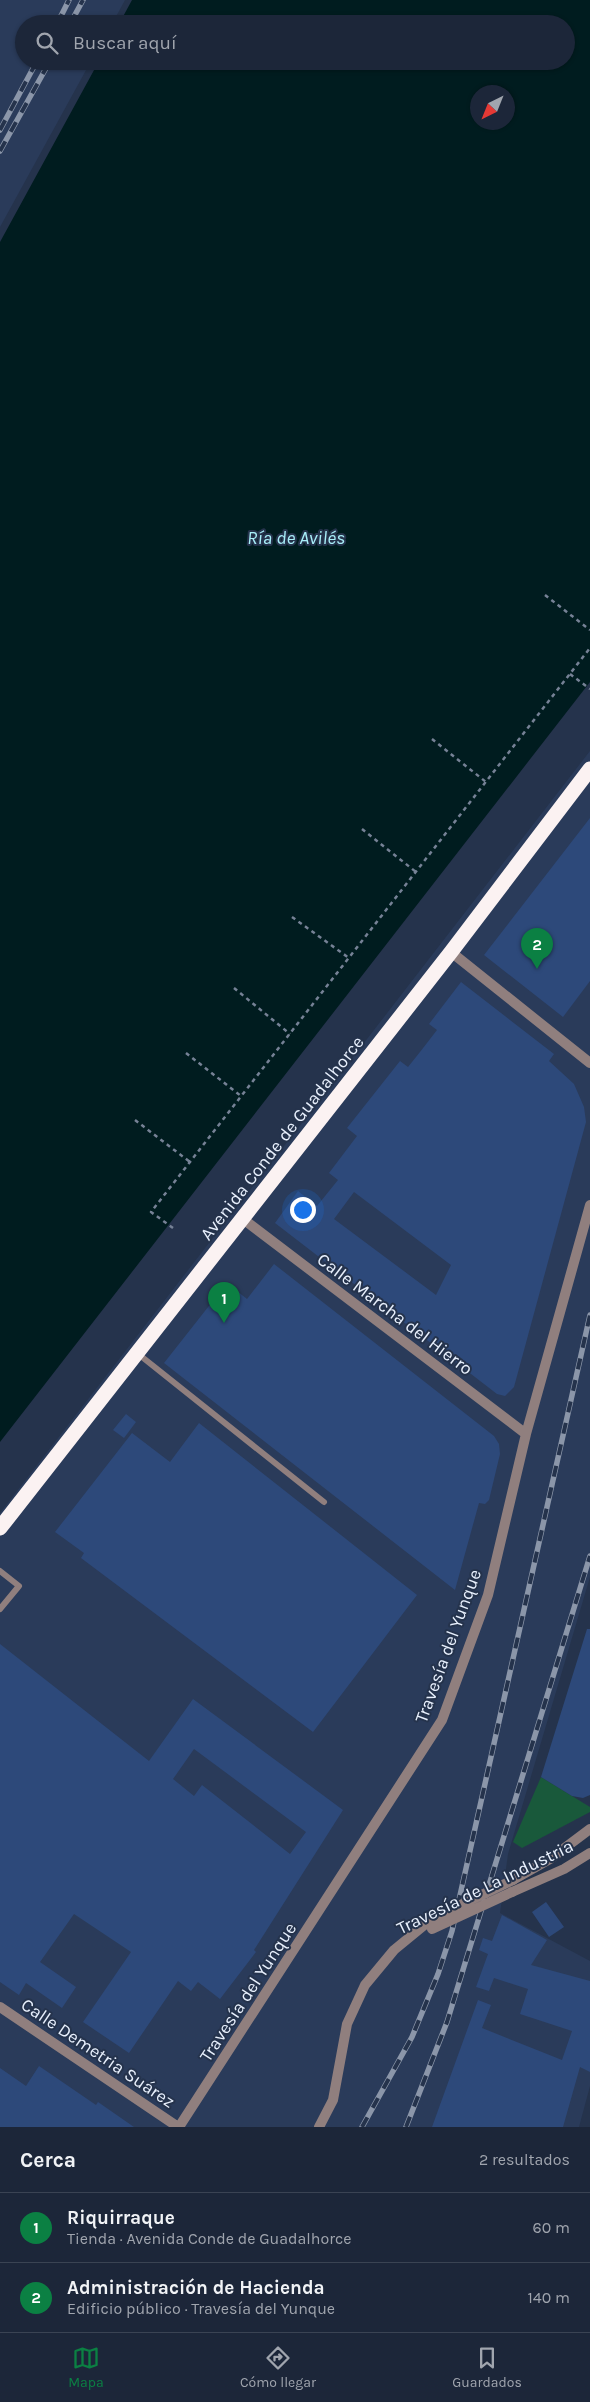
<!DOCTYPE html>
<html lang="es">
<head>
<meta charset="utf-8">
<style>
  :root { --surface:#1c2639; --page:#293244; --text:#f1f3f6; --muted:#a0a5ae; --line:#3a4353; --accent:#0b8043 }
  body { margin:0; font-family:Karla,sans-serif; background:var(--page); color:var(--text) }
  .compass { position:absolute; left:470px; top:85px; width:45px; height:45px; border-radius:50%; background:var(--surface); box-shadow:0 1px 4px #0004; rotate:223deg }
  .you { position:absolute; left:302px; top:1209px; width:18px; height:18px; margin:-12px; border:4px solid #fff; border-radius:50%; background:#1a73e8; box-shadow:0 0 0 8px #1a73e833 }
  .badge { display:grid; place-items:center; width:32px; height:32px; border-radius:50%; background:var(--accent); color:#fff; font-size:16px; font-weight:700 }
  .pin { position:absolute; translate:-50% -41px; filter:drop-shadow(0 1px 2px #0008) }
  .pin::after { content:''; position:absolute; top:26px; width:18px; height:15px; background:inherit; clip-path:polygon(0 0,100% 0,50% 100%) }
  .list { margin:0; padding:0; list-style:none }
  h2 { display:flex; justify-content:space-between; align-items:center; height:65px; margin:0; padding:0 20px; font-size:21px }
  h2 small { font-size:16px; font-weight:400; color:var(--muted) }
  .list li { display:grid; grid-template-columns:32px 1fr auto; gap:15px; align-items:center; box-sizing:border-box; height:70px; padding:0 20px; border-top:1px solid var(--line) }
  .list b { display:block; font-size:19px; white-space:nowrap }
  .list p { margin:0; font-size:16px; white-space:nowrap; color:var(--muted) }
  .list em { font-size:16px; font-style:normal; color:var(--muted) }
  .icon { flex:none; width:28px; height:28px; fill:none; stroke:currentColor; stroke-width:2; stroke-linecap:round; stroke-linejoin:round }
  .map { position:relative; flex:none; width:590px; height:2127px; overflow:hidden }
  .search { position:absolute; background:var(--surface); box-shadow:0 1px 4px #0004; left:15px; right:15px; top:15px; height:55px; display:flex; align-items:center; gap:12px; box-sizing:border-box; padding:0 18px; border-radius:28px; color:var(--muted); font-size:19px }
  .sheet { height:205px; background:var(--surface) }
  nav { display:flex; justify-content:space-around; align-items:center; box-sizing:border-box; height:70px; border-top:1px solid var(--line); background:var(--surface); font-size:14px; color:var(--muted) }
  nav a { display:grid; justify-items:center; gap:2px }
  nav .on { color:var(--accent) }
  .map>svg:first-child { display:block }
  .built { fill:#2a3b5a }
  .green { fill:#19593b }
  .water { fill:#001c1f; fill-rule:evenodd }
  .building { fill:#2d497a; fill-rule:evenodd }
  .lines { fill:none; stroke-linecap:round; stroke-linejoin:round }
  .path { stroke:#768296; stroke-width:2.5; stroke-dasharray:4 4; stroke-linecap:butt }
  .lane { stroke:#907f7e; stroke-width:6 }
  .street { stroke:#907f7e; stroke-width:10 }
  .highway { stroke:#fbf2f2; stroke-width:15 }
  .rail-casing { stroke:#8b96a9; stroke-width:5.5 }
  .rail { stroke:#25334c; stroke-width:4; stroke-dasharray:11; stroke-linecap:butt }
  .street-bridge { stroke:#907f7e; stroke-width:10 }
  .labels { text-anchor:middle; stroke-width:4; stroke-linejoin:round; paint-order:stroke }
  .street-label { font-size:18px; fill:#e8f0fd; stroke:#25334c }
  .water-label { font-size:19px; font-style:italic; fill:#a8eff9; stroke:#25334c }
</style>
</head>
<body>
<div class="map">
<svg width="590" height="2127" viewBox="0 0 590 2127">
  <rect width="100%" height="100%" fill="#25334c"/>
  <path class="built" d="M0,0h125l-13,24h-88v37h67l-91,166z
    M590,751v826l-82,277 -8,59 90,48v125l-11,41h-579v-614z"/>
  <path class="green" d="M541,1777l49,30v5l-68,36 -9,-6z"/>
  <path class="water" d="M132,0h458v682l-590,760v-1200l99,-181h467v-37h-447zM478,92h30v30h-30z"/>
  <path class="building" d="M590,818v163l-27,36 -79,-62z
    M461,982l93,72 -5,7 25,23 10,23 2,15 -72,265 -9,9 -8,-2 -222,-171 23,-32 19,15 21,-26 -9,-7 28,-37 -10,-8 53,-67 8,6 12,-15 17,-22 -8,-6zM354,1192l97,73 -15,30 -102,-76z
    M274,1264l220,172 5,8 1,10 -11,46 -4,4 -6,-1 -24,87 -291,-227 63,-80 20,16z
    M126,1414l10,8 -12,16 -11,-8z
    M199,1423l218,172 -104,137 -232,-174 3,-5 -29,-21 77,-99 38,29z
    M587,1629h3v166l-7,3 -11,-2 -31,-19z
    M0,1644l149,117 44,-62 150,111 -89,140 2,2 -36,47 -22,-17 -7,9 -13,-10 -49,72 -46,-31 48,-70 -57,-38 -34,48 36,25 -14,21 -36,-25 -7,12 -19,-13zM194,1749l112,83 -16,22 -88,-69 -8,11 -21,-17z
    M546,1902l18,25 -15,10 -17,-25z
    M502,1915l45,25 -16,25 59,16v91l-10,-5 -17,60h-131l46,-127 13,5 -9,23 80,32 10,-29 -52,-17 8,-25 -34,-11 -5,13 -13,-4 12,-33 -9,-4 4,-12 9,3z
    M39,2066l57,39 2,-3 36,25h-134v-59l26,18z"/>
  <g class="lines">
    <path class="path" d="M545,595l45,35
      M570,674l20,15
      M432,739l54,43
      M362,829l54,43
      M292,917l57,41
      M234,988l56,46
      M186,1053l55,43
      M135,1120l55,42
      M173,1228l-22,-16 439,-564"/>
    <path class="lane" d="M137,1353l187,149
      M0,1571l19,15 -19,23"/>
    <path class="street" d="M451,952l139,111
      M243,1219l283,215
      M513,1880l37,-21 40,-30
      M512,1892l52,-23 26,-16
      M0,2007l178,120
      M179,2127l263,-407 46,-125 38,-161 64,-229
      M319,2127l14,-27 14,-76 18,-39 29,-35 39,-32"/>
    <path class="highway" d="M0,1528l451,-576 139,-183"/>
    <g class="rail-casing">
      <path id="rail" d="M57,24l12,-24
        M70,24l13,-24
        M0,130l37,-69
        M0,151l50,-90
        M362,2127l50,-90 26,-63 14,-43 138,-616
        M406,2127l41,-105 143,-466"/>
    </g>
    <use href="#rail" class="rail"/>
    <path class="street-bridge" d="M433,1918l80,-38
      M432,1929l80,-37"/>
  </g>
  <g class="labels">
    <g class="street-label">
      <text transform="translate(282 1138) rotate(-52)" y="6">Avenida Conde de Guadalhorce</text>
      <text transform="translate(395 1314) rotate(37)" y="6">Calle Marcha del Hierro</text>
      <text transform="translate(448 1646) rotate(-70)" y="6">Travesía del Yunque</text>
      <text transform="translate(485 1887) rotate(-26)" y="6">Travesía de La Industria</text>
      <text transform="translate(248 1992) rotate(-57)" y="6">Travesía del Yunque</text>
      <text transform="translate(98 2053) rotate(34)" y="6">Calle Demetria Suárez</text>
    </g>
    <g class="water-label">
      <text x="296" y="544">Ría de Avilés</text>
    </g>
  </g>
</svg>
<svg class="compass" viewBox="-18 -18 36 36"><path d="M0-13l5 13h-10z" fill="#e53935"/><path d="M0 13l5-13h-10z" fill="#a0a5ae"/></svg>
<div class="you"></div>
<div class="pin badge" style="left:224px;top:1323px">1</div>
<div class="pin badge" style="left:537px;top:969px">2</div>
<div class="search"><svg class="icon" aria-label="search" viewBox="0 0 24 24"><circle cx="10" cy="10" r="6"/><path d="M15 15l6 6"/></svg>Buscar aquí</div>
</div>
<section class="sheet">
<h2>Cerca<small>2 resultados</small></h2>
<ul class="list">
<li><span class="badge">1</span><div><b>Riquirraque</b><p>Tienda · Avenida Conde de Guadalhorce</p></div><em>60 m</em></li>
<li><span class="badge">2</span><div><b>Administración de Hacienda</b><p>Edificio público · Travesía del Yunque</p></div><em>140 m</em></li>
</ul>
</section>
<nav>
<a class="on"><svg class="icon" aria-label="map" viewBox="0 0 24 24"><path d="M3 6l6-2 6 2 6-2v14l-6 2-6-2-6 2zM9 4v14M15 6v14"/></svg>Mapa</a>
<a><svg class="icon" aria-label="directions" viewBox="0 0 24 24"><path d="M12 3l9 9-9 9-9-9zM9 14v-3h6M13 9l2 2-2 2"/></svg>Cómo llegar</a>
<a><svg class="icon" aria-label="saved" viewBox="0 0 24 24"><path d="M7 4h10v16l-5-4-5 4z"/></svg>Guardados</a>
</nav>
</body>
</html>
